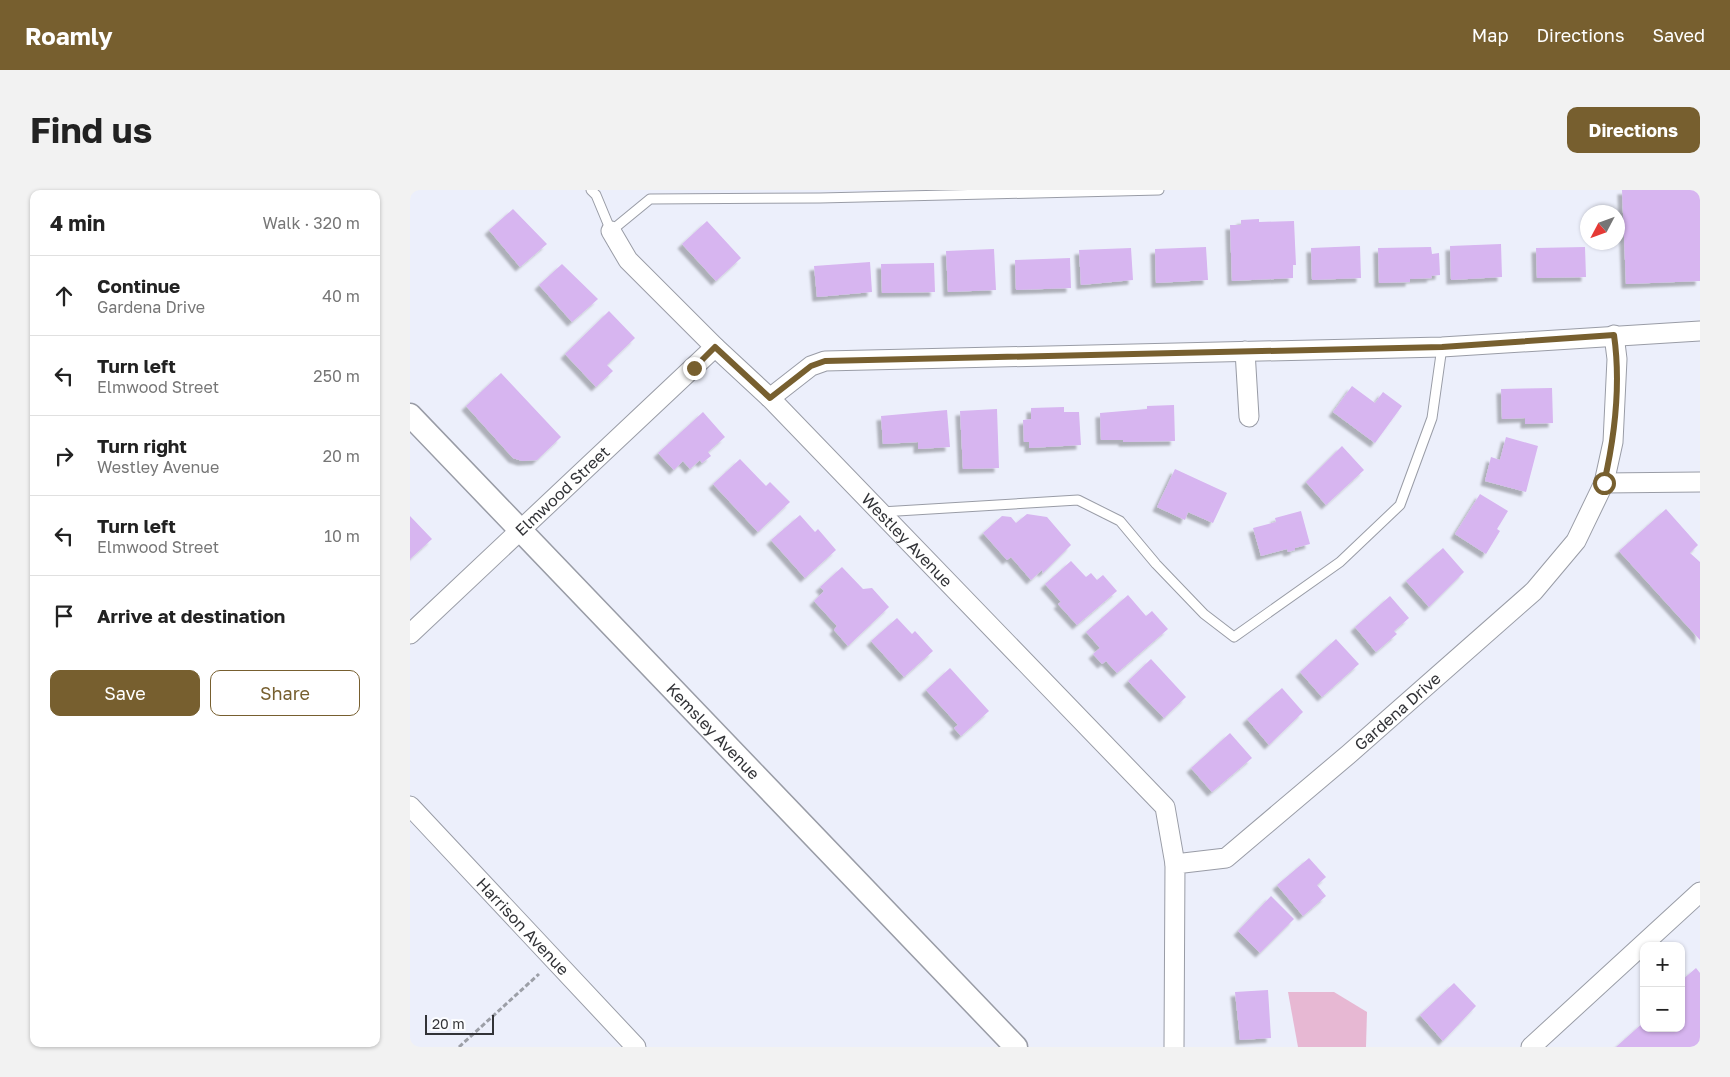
<!DOCTYPE html>
<html lang="en">
<head>
<meta charset="utf-8">
<style>
  :root { --surface:#fff; --page:#f2f2f2; --text:#222; --muted:#767676; --line:#e0e0e0; --accent:#775f2f }
  body { margin:0; font-family:"Golos Text",sans-serif; background:var(--page); color:var(--text) }
  .controls { position:absolute; right:15px; bottom:15px; display:grid; overflow:hidden; border-radius:10px; box-shadow:0 1px 4px #0004 }
  .controls button { width:45px; height:45px; display:grid; place-items:center; padding:0; border:0; border-bottom:1px solid var(--line); background:var(--surface); color:var(--text); font:25px sans-serif }
  .compass { position:absolute; left:1170px; top:15px; width:45px; height:45px; border-radius:50%; background:var(--surface); box-shadow:0 1px 4px #0004; rotate:229deg }
  .scale { position:absolute; left:15px; bottom:12px; width:69px; box-sizing:border-box; padding-left:5px; border:2px solid #323337; border-top:0; font-size:14px; line-height:18px; white-space:nowrap; color:#323337; -webkit-text-stroke:4px #fcfdff; paint-order:stroke }
  .stop { position:absolute; width:15px; height:15px; margin:-11px; border:4px solid #775f2f; border-radius:50%; background:#fff }
  .stop.end { background:#775f2f; border-color:#fff; box-shadow:0 1px 5px #0008 }
  .list { margin:0; padding:0; list-style:none }
  h2 { display:flex; justify-content:space-between; align-items:center; height:65px; margin:0; padding:0 20px; font-size:21px }
  h2 small { font-size:16px; font-weight:400; color:var(--muted) }
  .list li { display:grid; grid-template-columns:32px 1fr auto; gap:15px; align-items:center; box-sizing:border-box; height:80px; padding:0 20px; border-top:1px solid var(--line) }
  .list b { display:block; font-size:19px; white-space:nowrap }
  .list p { margin:0; font-size:16px; white-space:nowrap; color:var(--muted) }
  .list em { font-size:16px; font-style:normal; color:var(--muted) }
  .actions { display:flex; gap:10px; padding:15px 20px }
  .actions a { flex:1; padding:11px 0; border:1px solid var(--accent); border-radius:10px; text-align:center; font-size:18px; color:var(--accent) }
  .actions .main { background:var(--accent); color:#fff }
  .icon { flex:none; width:28px; height:28px; fill:none; stroke:currentColor; stroke-width:2; stroke-linecap:round; stroke-linejoin:round }
  .map { position:relative; flex:none; width:1290px; height:857px; overflow:hidden; border-radius:10px }
  header { display:flex; align-items:center; gap:30px; box-sizing:border-box; height:70px; padding:0 25px; background:var(--accent); color:#fff }
  header strong { font-size:24px }
  nav { display:flex; gap:28px; margin-inline-start:auto; font-size:18px }
  .intro { display:flex; align-items:center; justify-content:space-between; box-sizing:border-box; height:120px; padding:0 30px }
  h1 { margin:0; font-size:35px }
  .button { padding:12px 22px; border-radius:10px; background:var(--accent); color:#fff; font-size:18px; font-weight:700 }
  main { display:flex; gap:30px; padding:0 30px }
  aside { flex:1; background:var(--surface); border-radius:10px; box-shadow:0 1px 4px #0004 }
  .map>svg:first-child { display:block }
  .green { fill:#e7b8d3 }
  .building { fill:#d7b5f0; filter:url(#shadow) }
  .lines { fill:none; stroke-linecap:round; stroke-linejoin:round }
  .service-casing { stroke:#999ca6; stroke-width:11 }
  .minor-casing { stroke:#999ca6; stroke-width:21 }
  .tertiary-casing { stroke:#999ca6; stroke-width:25 }
  .path { stroke:#9c9fa7; stroke-width:3; stroke-dasharray:5 2.5; stroke-linecap:butt }
  .service { stroke:#fff; stroke-width:9 }
  .minor { stroke:#fff; stroke-width:19 }
  .tertiary { stroke:#fff; stroke-width:22 }
  .route { stroke:#775f2f; stroke-width:6 }
  .labels { text-anchor:middle; stroke-width:4.5; stroke-linejoin:round; paint-order:stroke }
  .street-label { font-size:16px; fill:#323337; stroke:#fcfdff }
</style>
</head>
<body>
<header>
<strong>Roamly</strong>
<nav><a>Map</a><a>Directions</a><a>Saved</a></nav>
</header>
<div class="intro"><h1>Find us</h1><a class="button">Directions</a></div>
<main>
<aside>
<h2>4 min<small>Walk · 320 m</small></h2>
<ul class="list">
<li><svg class="icon" aria-label="ahead" viewBox="0 0 24 24"><path d="M12 20V5M6 11l6-6 6 6"/></svg><div><b>Continue</b><p>Gardena Drive</p></div><em>40 m</em></li>
<li><svg class="icon" aria-label="left" viewBox="0 0 24 24"><path d="M17 20v-9H6M10 6l-5 5 5 5"/></svg><div><b>Turn left</b><p>Elmwood Street</p></div><em>250 m</em></li>
<li><svg class="icon" aria-label="right" viewBox="0 0 24 24"><path d="M7 20v-9h11M14 6l5 5-5 5"/></svg><div><b>Turn right</b><p>Westley Avenue</p></div><em>20 m</em></li>
<li><svg class="icon" aria-label="left" viewBox="0 0 24 24"><path d="M17 20v-9H6M10 6l-5 5 5 5"/></svg><div><b>Turn left</b><p>Elmwood Street</p></div><em>10 m</em></li>
<li><svg class="icon" aria-label="arrive" viewBox="0 0 24 24"><path d="M6 21V4h12l-3 4 3 4H6"/></svg><div><b>Arrive at destination</b></div></li>
</ul>
<div class="actions"><a class="main">Save</a><a>Share</a></div>
</aside>
<div class="map">
<svg width="1290" height="857" viewBox="0 0 1290 857">
  <defs>
    <filter id="shadow"><feDropShadow dx="-4.5" dy="4.5" stdDeviation="1" flood-color="#0004"/></filter>
  </defs>
  <rect width="100%" height="100%" fill="#eceffb"/>
  <path class="green" d="M878,802h46l33,20 -1,35h-68z"/>
  <path class="building" d="M1212,0h78v91l-74,3z
    M103,19l34,35 -27,23 -31,-37z
    M849,29v3l35,-1 2,44h-3v13l-61,3 -2,-56h11v-5z
    M297,31l34,37 -25,23 -34,-37z
    M1091,54l1,33 -51,3 -1,-34z
    M950,56l1,32 -49,2 -1,-32z
    M796,57l2,33 -52,3 -1,-34z
    M1021,57l1,7 7,-1 1,22 -9,1 1,2 -22,1v3l-31,1 -1,-35z
    M1175,57l1,30 -49,1 -1,-30z
    M721,58l2,32 -52,5 -2,-35z
    M584,59l2,41 -48,2 -2,-41z
    M660,68l1,30 -55,2 -1,-30z
    M460,72l2,30 -55,5 -3,-31z
    M524,73l1,29 -53,1 -1,-29z
    M152,74l36,35 -26,23 -33,-37z
    M199,121l26,27 -28,27 6,6 -17,16 -31,-33z
    M91,183l60,64 -24,23 -15,1 -9,-3 -47,-52z
    M942,196l23,17 8,-11 19,14 -27,37 -42,-31z
    M1142,198l1,35 -28,1v-6l-23,1 -1,-30z
    M764,215l1,36 -52,1v-2h-22l-1,-27 47,-4v-3z
    M654,217v5h15l2,33 -52,3v-6h-5l-1,-22 8,-1v-11z
    M587,219l2,59 -36,1 -3,-58z
    M537,220l3,37 -32,2v-7l-35,2 -2,-28z
    M293,222l22,25 -17,15 3,4 -9,7 -2,-3 -10,9 -7,-8 -9,9 -16,-17z
    M1096,247l32,9 -12,46 -41,-11 6,-24 9,3z
    M932,256l22,24 -38,35 -20,-23z
    M330,269l26,27 4,-4 20,20 -32,30 -45,-48z
    M765,279l52,24 -14,30 -25,-11 -3,8 -28,-13z
    M1070,304l28,17 -11,18 3,2 -14,23 -31,-20z
    M1256,319l32,36 -8,8 10,9v78l-81,-89z
    M891,321l9,33 -15,4v2l-7,2 -1,-3 -26,7 -8,-28 23,-6 -1,-4z
    M617,324l20,3 24,28 -28,28 -1,-3 -11,10 -20,-23 -4,3 -24,-27 19,-17 9,1 5,6z
    M390,325l15,17 3,-3 18,21 -31,28 -34,-38z
    M0,326l22,23 -22,20z
    M1033,358l21,24 -35,35 -23,-26z
    M661,371l15,16 5,-4 6,7 6,-5 14,16 -40,34 -19,-21 3,-2 -16,-18z
    M432,377l21,22 9,-1 17,19 -41,39 -14,-16 3,-4 -23,-25 10,-10 -4,-4z
    M718,405l18,21 6,-5 16,18 -51,44 -11,-12 -4,3 -9,-10 7,-6 -14,-16z
    M980,406l19,22 -15,13 3,3 -21,18 -21,-25z
    M487,428l15,16 3,-3 18,20 -29,26 -33,-36z
    M926,449l23,25 -37,33 -22,-25z
    M741,469l35,38 -22,21 -36,-37z
    M540,478l39,43 -28,25 -7,-8 4,-3 -32,-35z
    M872,498l21,24 -34,33 -22,-26z
    M820,543l22,25 -40,34 -21,-24z
    M899,668l17,19 -9,8 9,11 -23,20 -26,-31z
    M861,706l23,23 -34,34 -22,-22z
    M1286,778l4,5v74h-84l28,-25v6h37v-47z
    M1044,793l22,23 -33,35 -23,-26z
    M858,800l3,48 -31,2 -5,-48z"/>
  <g class="lines">
    <g class="service-casing">
      <path id="service" d="M181,0l5,5 15,36 39,-32 170,-1 339,-8
        M471,322l197,-12 42,21 36,43 48,50 30,23 106,-75 60,-57 32,-87 10,-71"/>
    </g>
    <g class="minor-casing">
      <g id="minor">
        <path id="s1" d="M201,41l17,29 87,87 55,51 395,409 10,57"/>
        <path d="M835,161l4,66"/>
        <path d="M360,208l41,-32 14,-5 617,-14 258,-16"/>
        <path d="M1194,293l96,-1"/>
        <path id="s2" d="M0,444l305,-287"/>
        <path id="s3" d="M0,616l226,241"/>
        <path id="s4" d="M764,857l1,-183 51,-6 123,-104 185,-163 42,-50 28,-58 9,-41 4,-83 -3,-24"/>
        <path d="M1121,857l169,-155"/>
      </g>
    </g>
    <g class="tertiary-casing">
      <g id="tertiary">
        <path id="s5" d="M0,225l606,632"/>
      </g>
    </g>
    <path class="path" d="M49,857l80,-73"/>
    <use href="#service" class="service"/>
    <use href="#minor" class="minor"/>
    <use href="#tertiary" class="tertiary"/>
  </g>
  <g class="lines">
    <path class="route" d="M284,178l21,-21 55,51 41,-32 14,-5 617,-14 172,-12c7,49 1,100 -10,148"/>
  </g>
  <g class="labels">
    <g class="street-label">
      <text dy="6" stroke="none"><textPath href="#s2" startOffset="209">Elmwood Street</textPath></text>
      <text dy="6" stroke="none"><textPath href="#s1" startOffset="429">Westley Avenue</textPath></text>
      <text dy="6" stroke="none"><textPath href="#s4" startOffset="460">Gardena Drive</textPath></text>
      <text dy="6" stroke="none"><textPath href="#s5" startOffset="438">Kemsley Avenue</textPath></text>
      <text dy="6" stroke="none"><textPath href="#s3" startOffset="165">Harrison Avenue</textPath></text>
    </g>
  </g>
</svg>
<div class="controls">
<button>+</button>
<button>−</button>
</div>
<svg class="compass" viewBox="-18 -18 36 36"><path d="M0-13l5 13h-10z" fill="#e53935"/><path d="M0 13l5-13h-10z" fill="#767676"/></svg>
<div class="scale">20 m</div>
<div class="stop" style="left:1194px;top:293px"></div>
<div class="stop end" style="left:284px;top:178px"></div>
</div>
</main>
</body>
</html>
